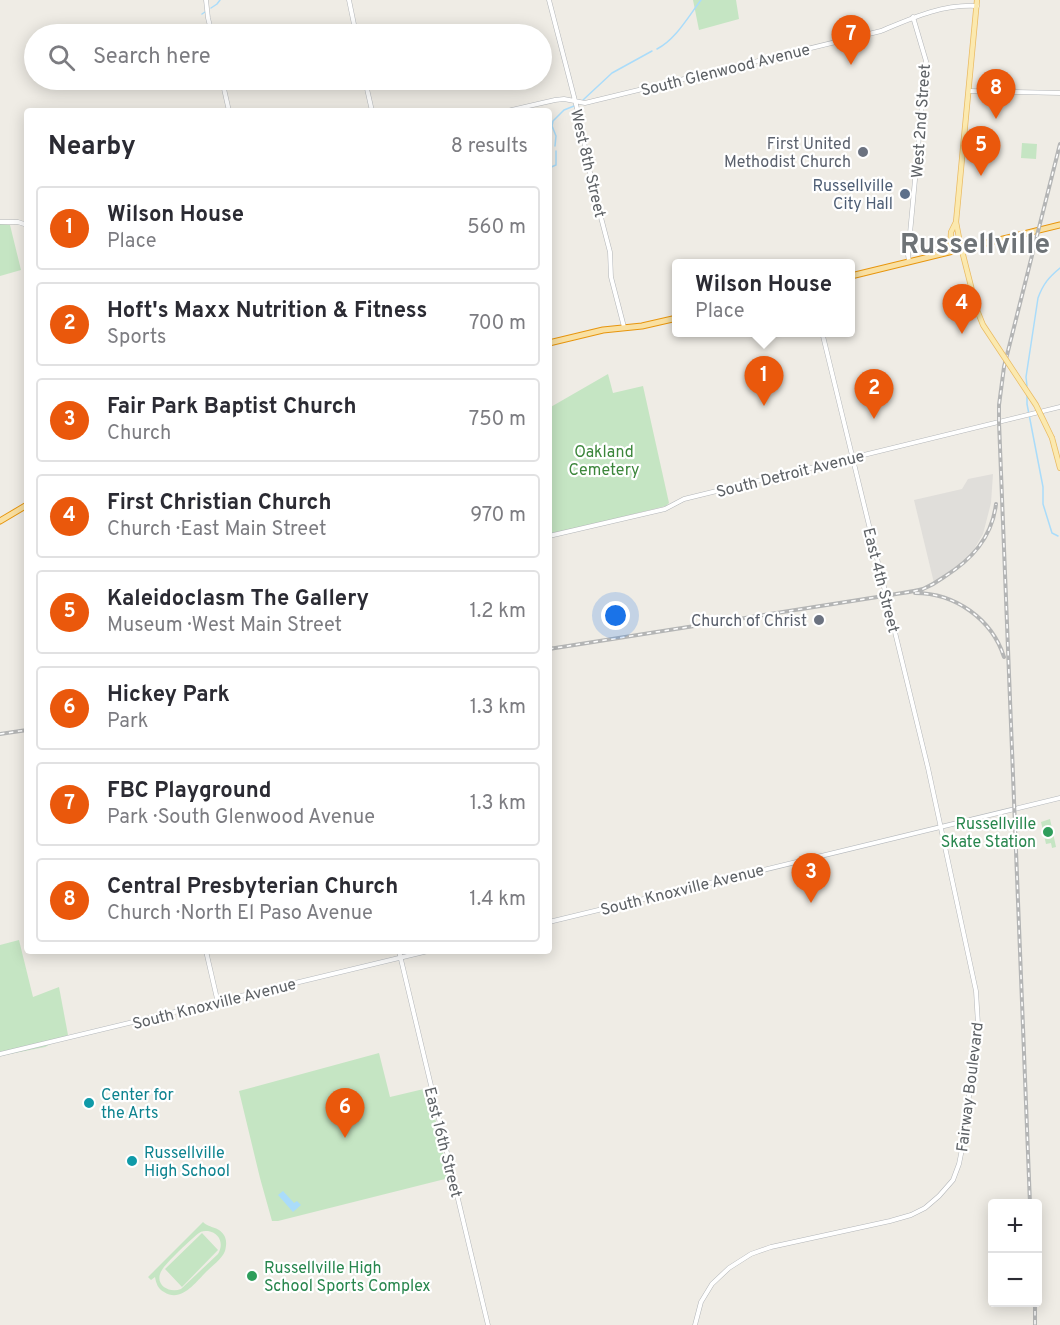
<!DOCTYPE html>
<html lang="en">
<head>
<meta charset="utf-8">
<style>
  :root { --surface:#fff; --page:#f2f2f3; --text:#2b2b33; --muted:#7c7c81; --line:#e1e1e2; --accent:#ea580c }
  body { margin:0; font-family:Overpass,sans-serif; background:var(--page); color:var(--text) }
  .controls { position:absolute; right:18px; bottom:18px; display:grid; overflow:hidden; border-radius:6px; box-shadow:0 3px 15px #0003 }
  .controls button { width:54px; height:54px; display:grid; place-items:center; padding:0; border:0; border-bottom:2px solid var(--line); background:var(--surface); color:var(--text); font:30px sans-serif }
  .you { position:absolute; left:616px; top:616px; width:21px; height:21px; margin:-15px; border:4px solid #fff; border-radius:50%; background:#1a73e8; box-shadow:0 0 0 9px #1a73e833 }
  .badge { display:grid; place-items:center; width:39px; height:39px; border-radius:50%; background:var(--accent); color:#fff; font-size:20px; font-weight:700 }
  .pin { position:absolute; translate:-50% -50px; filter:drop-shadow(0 2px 3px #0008) }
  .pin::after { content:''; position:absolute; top:32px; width:21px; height:18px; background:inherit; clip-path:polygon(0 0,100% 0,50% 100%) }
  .popup { position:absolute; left:672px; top:259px; width:183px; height:78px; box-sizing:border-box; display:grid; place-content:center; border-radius:6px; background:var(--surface); filter:drop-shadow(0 2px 4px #0005); font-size:20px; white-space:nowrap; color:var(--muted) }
  .popup b { font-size:22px; color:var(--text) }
  .popup::after { content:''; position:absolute; left:50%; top:100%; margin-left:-12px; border:12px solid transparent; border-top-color:var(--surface) }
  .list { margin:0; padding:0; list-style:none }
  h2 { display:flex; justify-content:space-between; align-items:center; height:78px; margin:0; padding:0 24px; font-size:26px }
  h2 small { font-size:20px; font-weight:400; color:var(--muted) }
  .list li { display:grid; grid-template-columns:39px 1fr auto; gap:18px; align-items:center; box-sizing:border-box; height:84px; margin:0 12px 12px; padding:0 12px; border:2px solid var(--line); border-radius:6px }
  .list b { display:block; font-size:22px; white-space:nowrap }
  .list p { margin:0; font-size:20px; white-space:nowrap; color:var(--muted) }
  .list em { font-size:20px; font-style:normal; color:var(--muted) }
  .icon { flex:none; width:33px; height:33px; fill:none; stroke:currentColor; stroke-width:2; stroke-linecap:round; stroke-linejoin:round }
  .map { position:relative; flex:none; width:1060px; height:1325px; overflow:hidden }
  .search { position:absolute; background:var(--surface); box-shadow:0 3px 15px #0003; left:24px; top:24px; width:528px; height:66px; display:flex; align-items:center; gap:15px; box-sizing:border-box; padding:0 21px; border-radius:33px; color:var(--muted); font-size:22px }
  .panel { position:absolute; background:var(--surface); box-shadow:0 3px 15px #0003; left:24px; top:108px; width:528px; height:846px; border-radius:6px }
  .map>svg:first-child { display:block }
  .industrial { fill:#e0deda }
  .green { fill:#c5e5c3; fill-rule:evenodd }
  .water { fill:#aadcfa }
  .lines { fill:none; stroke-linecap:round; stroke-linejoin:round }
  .stream { stroke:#aadcfa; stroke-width:1.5 }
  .tertiary-casing { stroke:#b3b6b9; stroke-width:5 }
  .secondary-casing { stroke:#b4b8bc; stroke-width:5 }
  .primary-casing { stroke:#eabb63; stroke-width:6 }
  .trunk-casing { stroke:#e7950d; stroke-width:7 }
  .tertiary { stroke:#fff; stroke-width:4 }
  .secondary { stroke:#fff; stroke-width:4 }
  .primary { stroke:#fbe9af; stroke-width:4.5 }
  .trunk { stroke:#f9e0a2; stroke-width:5 }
  .rail-casing { stroke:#b4b5b5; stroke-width:4 }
  .rail { stroke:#fff; stroke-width:1.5; stroke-dasharray:4.5; stroke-linecap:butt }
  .primary-bridge-casing { stroke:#eabb63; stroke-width:6; stroke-linecap:butt }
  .primary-bridge { stroke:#fbe9af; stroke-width:4.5 }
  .worship-dot { fill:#6b7280; stroke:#fff; stroke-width:2 }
  .service-dot { fill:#5c6f8a; stroke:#fff; stroke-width:2 }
  .leisure-dot { fill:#2e9e5b; stroke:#fff; stroke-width:2 }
  .culture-dot { fill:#0f9aa8; stroke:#fff; stroke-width:2 }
  .labels { text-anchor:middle; stroke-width:4.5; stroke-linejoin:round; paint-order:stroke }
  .street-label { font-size:16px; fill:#5d6165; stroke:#fff }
  .worship-label { font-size:16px; fill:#5b616d; stroke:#fff; text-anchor:end }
  .service-label { font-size:16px; fill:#4e5e75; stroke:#fff; text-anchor:end }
  .park-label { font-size:16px; fill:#3c863b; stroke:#fff }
  .leisure-label { font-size:16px; fill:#27864d; stroke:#fff; text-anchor:end }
  .culture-label { font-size:16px; fill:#0d838f; stroke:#fff; text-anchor:start }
  .town-label { font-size:28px; font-weight:bold; fill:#6e7377; stroke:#fff }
</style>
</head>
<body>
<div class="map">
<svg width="1060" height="1325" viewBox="0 0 1060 1325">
  <rect width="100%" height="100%" fill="#efece5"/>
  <path class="industrial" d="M993,474l-2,29 -8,31 -13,22 -15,13 -21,14 -20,-83 48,-11 6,-10z"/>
  <path class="green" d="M693,0h43l3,19 -40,11z
    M1022,143l15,1 -1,15 -15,-1z
    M0,224l10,1 11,45 -21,6z
    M608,374l5,19 30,-7 26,117 -3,3 -117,29v-127z
    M1050,819l6,28 -4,1 -1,-5 -5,1 -5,-22z
    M19,940l14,57 26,-10 9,48 -23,12 -45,9v-111z
    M379,1053l11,44 38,-9 21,90 -171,43h-6l-12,-43 -21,-87z
    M203,1222c7,7 17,4 22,15 2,5 1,10 0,14 -3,8 -13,15 -19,21 -11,11 -25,31 -42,20 -6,-3 -8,-9 -9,-15l-4,3 -3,-3zM208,1231c12,2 16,13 10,23l-37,35c-12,5 -28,-5 -19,-19 3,-6 31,-33 37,-37 3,-2 5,-2 9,-2z
    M202,1233l16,17 -36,37 -17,-18z"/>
  <path class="water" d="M283,1191l11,12 3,-2 4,4 -8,7 -15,-17z"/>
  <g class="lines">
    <path class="stream" d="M211,8l6,-4 3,-4
      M202,14l3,-2
      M657,49c19,-10 31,-32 44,-49
      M583,100l29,-27 40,-22
      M555,146l1,-10 -4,-10 1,-5 11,-11 10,-4
      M549,168l7,-3v-14
      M1027,386l-1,-9 12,-79c5,-14 11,-21 22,-30
      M1027,394v10l16,83v17l9,29 6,3"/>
    <g class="tertiary-casing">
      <path id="tertiary" d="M206,0l2,18 4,16
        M349,0l7,34
        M549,0l30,116 13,67 18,69 1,25 13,50
        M222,80l7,31
        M365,80l7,31
        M969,91l91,2
        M507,111l48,-11 9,-1 21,4 296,-72c31,-13 61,-27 96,-25
        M0,222h18l9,3
        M909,261l-1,-6 18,-194 -13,-44
        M549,536l116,-27 19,-10 376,-92
        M206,951l12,52
        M399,951l89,374
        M695,1325l6,-23 11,-18 17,-16 22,-14 20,-7 119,-26 21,-6 14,-7 14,-12 14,-16 6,-16 4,-20 15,-120 -2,-33 -48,-223 -106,-436"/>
    </g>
    <g class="secondary-casing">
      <path id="secondary" d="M549,922l511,-124
        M0,1054l428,-103"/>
    </g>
    <g class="primary-casing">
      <path id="primary" d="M950,252l1,-20 5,-10
        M977,310l-17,-67 -4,-21 21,-222
        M1052,438l8,30"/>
    </g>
    <g class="trunk-casing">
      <path id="trunk" d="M851,276l209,-51
        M549,343l54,-13 39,-4 35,-8
        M0,521l27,-16"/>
    </g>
    <use href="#tertiary" class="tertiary"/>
    <use href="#secondary" class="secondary"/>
    <use href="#primary" class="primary"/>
    <use href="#trunk" class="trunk"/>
    <g class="rail-casing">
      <path id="rail" d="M915,593c40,0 77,26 89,64
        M549,649l341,-54c11,-2 22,-3 33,-6 7,-3 14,-7 21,-12 27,-17 48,-39 52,-73
        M0,734l27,-4
        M1030,1204l-31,-782v-17l5,-38 56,-223
        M1035,1302v23"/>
    </g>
    <use href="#rail" class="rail"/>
    <g class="primary-bridge-casing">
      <path id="primary-bridge" d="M977,310l6,15 53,80 16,33"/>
    </g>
    <use href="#primary-bridge" class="primary-bridge"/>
  </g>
  <g class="worship-dot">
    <circle cx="863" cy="152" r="6"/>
    <circle cx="819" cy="620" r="6"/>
  </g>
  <circle class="service-dot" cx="905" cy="194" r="6"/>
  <g class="leisure-dot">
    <circle cx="1048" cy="832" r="6"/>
    <circle cx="252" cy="1276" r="6"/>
  </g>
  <g class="culture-dot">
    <circle cx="89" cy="1103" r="6"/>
    <circle cx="132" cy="1161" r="6"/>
  </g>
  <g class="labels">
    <g class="street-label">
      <text transform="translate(725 69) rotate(-14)" y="6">South Glenwood Avenue</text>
      <text transform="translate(920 121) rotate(-86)" y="6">West 2nd Street</text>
      <text transform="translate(589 163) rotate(77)" y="6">West 8th Street</text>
      <text transform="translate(790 473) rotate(-14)" y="6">South Detroit Avenue</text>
      <text transform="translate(882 580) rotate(76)" y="6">East 4th Street</text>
      <text transform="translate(682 889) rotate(-14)" y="6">South Knoxville Avenue</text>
      <text transform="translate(214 1003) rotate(-14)" y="6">South Knoxville Avenue</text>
      <text transform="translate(969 1087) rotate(-83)" y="6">Fairway Boulevard</text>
      <text transform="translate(444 1142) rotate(76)" y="6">East 16th Street</text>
    </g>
    <g class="worship-label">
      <text x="851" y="149">First United<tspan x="851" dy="18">Methodist Church</tspan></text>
      <text x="807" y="626">Church of Christ</text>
    </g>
    <g class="service-label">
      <text x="893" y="191">Russellville<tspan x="893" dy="18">City Hall</tspan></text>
    </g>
    <g class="park-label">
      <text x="604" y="457">Oakland<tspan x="604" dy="18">Cemetery</tspan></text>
    </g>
    <g class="leisure-label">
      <text x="1036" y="829">Russellville<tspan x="1036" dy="18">Skate Station</tspan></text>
      <text x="264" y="1273" text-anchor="start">Russellville High<tspan x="264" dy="18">School Sports Complex</tspan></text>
    </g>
    <g class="culture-label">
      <text x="101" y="1100">Center for<tspan x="101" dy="18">the Arts</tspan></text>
      <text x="144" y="1158">Russellville<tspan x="144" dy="18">High School</tspan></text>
    </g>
    <g class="town-label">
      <text x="975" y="253">Russellville</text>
    </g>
  </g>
</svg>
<div class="controls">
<button>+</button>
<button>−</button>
</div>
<div class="you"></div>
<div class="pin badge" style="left:764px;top:406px">1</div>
<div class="popup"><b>Wilson House</b>Place</div>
<div class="pin badge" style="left:874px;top:419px">2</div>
<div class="pin badge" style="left:811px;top:903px">3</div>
<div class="pin badge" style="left:962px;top:334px">4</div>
<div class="pin badge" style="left:981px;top:176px">5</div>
<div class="pin badge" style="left:345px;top:1138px">6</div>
<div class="pin badge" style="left:851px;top:65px">7</div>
<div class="pin badge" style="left:996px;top:119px">8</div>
<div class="search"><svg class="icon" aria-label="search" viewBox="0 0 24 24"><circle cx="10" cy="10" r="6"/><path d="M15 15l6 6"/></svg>Search here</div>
<section class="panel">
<h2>Nearby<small>8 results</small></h2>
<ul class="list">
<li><span class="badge">1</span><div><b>Wilson House</b><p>Place</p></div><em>560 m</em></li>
<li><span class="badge">2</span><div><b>Hoft's Maxx Nutrition &amp; Fitness</b><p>Sports</p></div><em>700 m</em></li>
<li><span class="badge">3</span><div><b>Fair Park Baptist Church</b><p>Church</p></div><em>750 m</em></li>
<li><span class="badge">4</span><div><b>First Christian Church</b><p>Church · East Main Street</p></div><em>970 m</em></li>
<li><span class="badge">5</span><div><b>Kaleidoclasm The Gallery</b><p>Museum · West Main Street</p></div><em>1.2 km</em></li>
<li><span class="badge">6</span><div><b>Hickey Park</b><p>Park</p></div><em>1.3 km</em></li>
<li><span class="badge">7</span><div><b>FBC Playground</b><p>Park · South Glenwood Avenue</p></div><em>1.3 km</em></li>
<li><span class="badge">8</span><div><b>Central Presbyterian Church</b><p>Church · North El Paso Avenue</p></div><em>1.4 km</em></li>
</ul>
</section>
</div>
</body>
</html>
